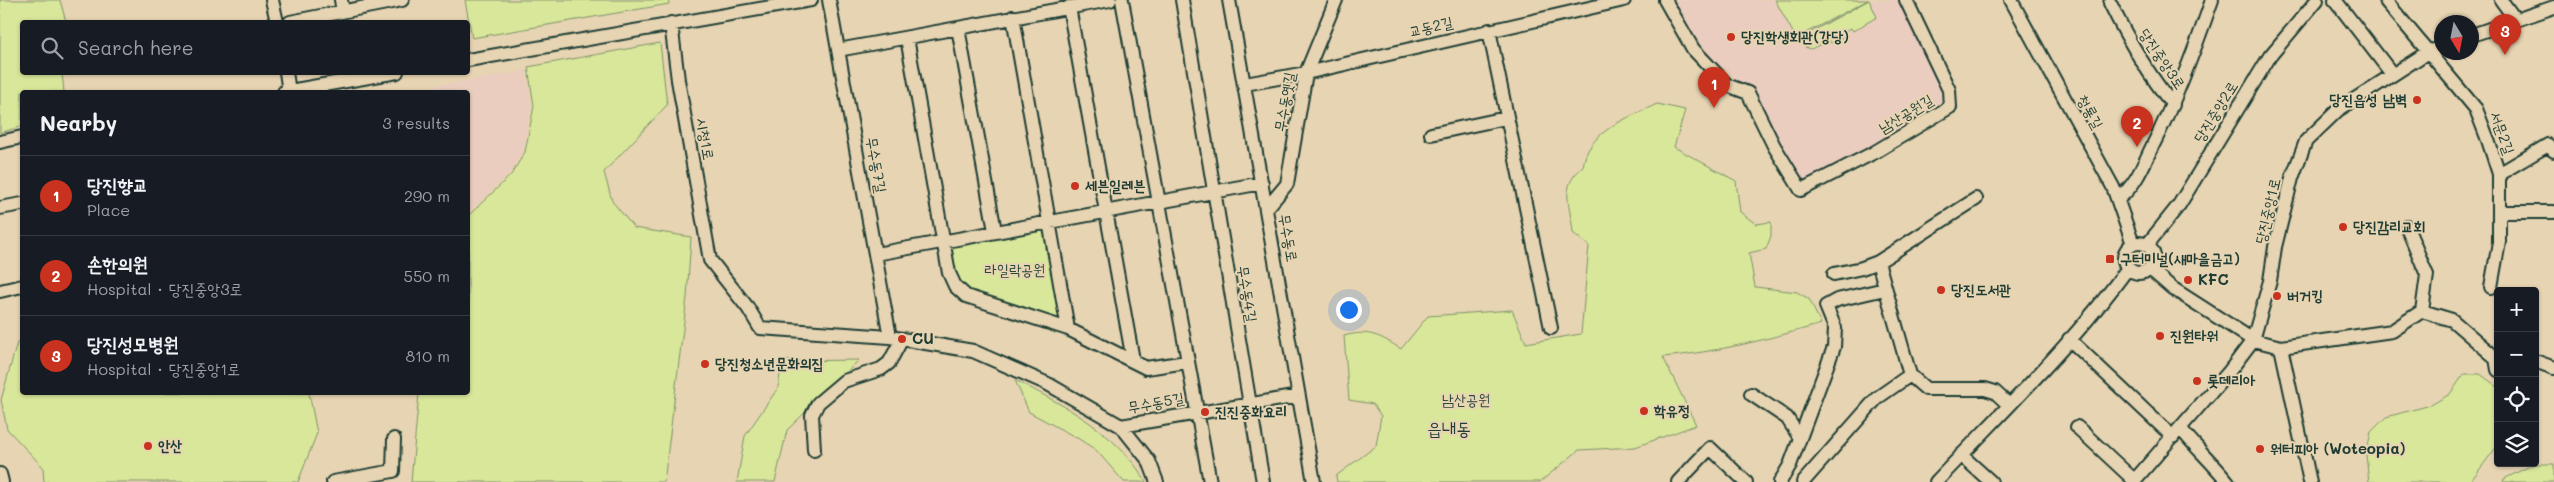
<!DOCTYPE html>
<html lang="en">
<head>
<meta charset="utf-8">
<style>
  :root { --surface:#171b24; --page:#20242c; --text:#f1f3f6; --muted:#9ea1a6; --line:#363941; --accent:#c8321e }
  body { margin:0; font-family:Mali,"Poor Story",sans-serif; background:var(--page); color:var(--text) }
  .controls { position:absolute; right:15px; bottom:15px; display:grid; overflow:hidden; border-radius:5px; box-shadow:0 1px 4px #0004 }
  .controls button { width:45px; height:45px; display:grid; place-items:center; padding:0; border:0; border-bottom:1px solid var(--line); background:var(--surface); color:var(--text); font:25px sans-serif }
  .compass { position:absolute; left:2434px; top:15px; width:45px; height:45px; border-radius:50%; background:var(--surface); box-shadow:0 1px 4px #0004; rotate:170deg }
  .you { position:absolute; left:1348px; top:309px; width:18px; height:18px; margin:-12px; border:4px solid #fff; border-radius:50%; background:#1a73e8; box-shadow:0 0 0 8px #1a73e833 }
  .badge { display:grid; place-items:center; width:32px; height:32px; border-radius:50%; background:var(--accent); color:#fff; font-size:16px; font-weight:700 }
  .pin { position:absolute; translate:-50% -41px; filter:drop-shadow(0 1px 2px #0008) }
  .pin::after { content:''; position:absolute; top:26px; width:18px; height:15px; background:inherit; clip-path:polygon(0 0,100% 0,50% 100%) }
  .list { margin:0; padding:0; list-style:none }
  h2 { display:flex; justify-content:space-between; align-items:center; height:65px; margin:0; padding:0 20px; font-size:21px }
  h2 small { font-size:16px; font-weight:400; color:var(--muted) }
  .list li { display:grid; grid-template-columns:32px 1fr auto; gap:15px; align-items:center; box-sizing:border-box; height:80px; padding:0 20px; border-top:1px solid var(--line) }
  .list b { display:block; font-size:19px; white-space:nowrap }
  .list p { margin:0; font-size:16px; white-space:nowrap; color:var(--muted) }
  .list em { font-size:16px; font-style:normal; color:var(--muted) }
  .icon { flex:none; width:28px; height:28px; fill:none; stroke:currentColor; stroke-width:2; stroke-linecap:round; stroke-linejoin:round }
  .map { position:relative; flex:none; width:2554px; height:482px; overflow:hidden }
  .search { position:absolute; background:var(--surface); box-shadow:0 1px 4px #0004; left:20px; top:20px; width:450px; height:55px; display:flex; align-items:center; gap:12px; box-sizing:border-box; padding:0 18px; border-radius:5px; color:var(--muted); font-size:19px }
  .panel { position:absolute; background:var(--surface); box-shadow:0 1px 4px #0004; left:20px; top:90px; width:450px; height:305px; border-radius:5px }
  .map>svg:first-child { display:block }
  .built { fill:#eacdbe }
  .green { fill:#d8e79a; stroke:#7c9267 }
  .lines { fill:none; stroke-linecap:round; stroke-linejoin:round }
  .minor-casing { stroke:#1f3d34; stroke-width:16 }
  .minor { stroke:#e7d4b2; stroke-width:12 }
  .poi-dot { fill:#c8321e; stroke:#e7d4b2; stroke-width:2 }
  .labels { text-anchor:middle; stroke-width:4; stroke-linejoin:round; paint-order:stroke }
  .street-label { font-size:15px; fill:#1f3d34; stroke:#e7d4b2 }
  .poi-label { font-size:15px; font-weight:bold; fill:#1f3d34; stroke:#e7d4b2; text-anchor:start }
  .park-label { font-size:15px; fill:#284639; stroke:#e7d4b2 }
  .quarter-label { font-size:18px; fill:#1f3d34; stroke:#e7d4b2 }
</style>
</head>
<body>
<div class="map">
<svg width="2554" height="482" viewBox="0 0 2554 482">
  <rect width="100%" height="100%" fill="#e7d4b2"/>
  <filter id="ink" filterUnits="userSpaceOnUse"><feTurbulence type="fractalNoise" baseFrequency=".02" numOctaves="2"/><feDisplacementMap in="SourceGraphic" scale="10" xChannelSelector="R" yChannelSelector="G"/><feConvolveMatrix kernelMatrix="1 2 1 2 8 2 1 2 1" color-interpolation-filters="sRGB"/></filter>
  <g filter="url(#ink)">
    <path class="built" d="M1673,0h228l45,91v13l-68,42 -76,39 -52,-93 -19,-18 -27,-20z
      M526,71l5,35 -8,45 -13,22 -42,40v-121h-71z"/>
    <path class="green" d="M0,0h60l6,22h-44v50l40,1 2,19h-42v34l-22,7z
      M465,0h204v4l-197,34z
      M1775,0h93l-72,38z
      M1869,0l8,17 -24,14 -2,-3 -10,5 2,4 -12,6 -2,-3 -18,9 -6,-2 -5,-9z
      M660,43l7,62 -63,67 8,29 22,27 57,9 -4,60 -23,185h-253l8,-89 49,-1v-176l43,-41 14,-23 9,-46 -6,-39z
      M1657,104l28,6 -11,37 62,34 4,31 16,12 15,-2v14l-5,13 -17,4 6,34 42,5 12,7 12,25c-52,15 -103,28 -158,33l33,68 -61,22 -56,3 -39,32h-203l-1,-6 40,-30 5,-30 -8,-12 -24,-4 -5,-64c25,-7 36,0 57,13l27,-33 84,-6 14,33 55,-9 8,-88 -16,-13c-2,-28 -15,-46 10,-66 4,-36 45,-49 74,-63z
      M1041,228l5,3 17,92 -96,-28 -10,-10 -7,-37 3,-4z
      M22,339v53l287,1 8,40 -19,49h-254l-1,-15 -36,-38 -6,-29 16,-57z
      M859,360l-72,70 -12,52h-38l8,-46 33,-48 4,-27z
      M2464,374h16l18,13v58l-28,37h-101l-3,-27 5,-23 15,-15 45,-12 19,-11z
      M1015,380c50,26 102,52 131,102h-22l-28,-32 -17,-11 -50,-27z
      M2534,464h20v18h-51l1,-3z"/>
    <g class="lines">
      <g class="minor-casing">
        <path id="minor" d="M272,0l5,22
          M341,0l2,12
          M829,0l61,337
          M1122,0l88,482
          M1182,0l81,482
          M1229,0l85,482
          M1665,0l28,49 34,36 21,8 26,53 27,44 74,-38 75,-45 -1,-17 -43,-90
          M2011,0l102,187 20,57
          M2335,0l57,74
          M2385,0l91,109 12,31 11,34v68l-8,45
          M2501,0l14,19
          M2110,3c18,37 37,70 63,102
          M1069,7l64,353
          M1013,17l55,312
          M290,22l112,-22
          M671,23l7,57 32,180 38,48 12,20 130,9 83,14 75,33 73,42 28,35 8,21
          M958,28l37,203
          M1489,30l62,298
          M2472,35l82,-28
          M907,38l42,235 6,13 11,10 102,33 78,39 41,-6
          M838,50l272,-50
          M468,60l343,-60
          M286,72l3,20
          M1245,84l61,-11 318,-73
          M284,92l113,-20
          M1431,134l75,-16
          M0,142l22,-5
          M2499,174l49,-29 6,6
          M1976,199l-98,63 32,113 16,14h59l10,3 14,13
          M2118,199c17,-13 24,-31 33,-50 25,-49 43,-97 61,-149
          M0,208l22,-4
          M1267,208l20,-24 19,-111 30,-73
          M2499,212h55
          M2407,227l20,48 -5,36
          M2124 258a15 15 0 1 1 30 0a15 15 0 1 1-30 0Z
          M2147,245l32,-40 91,-149 47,-56
          M876,254l386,-71
          M2150,269l22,19 81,52 28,7
          M1834,274l28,-6 16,-6
          M0,291l22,-5
          M2069,339l104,98
          M2535,361l19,7
          M1751,394l36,24 13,20
          M1121,426l178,-30
          M2077,427l58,54
          M2181,429c15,19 32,34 47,53
          M814,450l-2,-35 6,-12 26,-22 37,-12 8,-6 13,-24
          M1961,455l30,27
          M0,474l2,8
          M333,482l60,-11 1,-32
          M1678,482l32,-34 36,34
          M1780,482l10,-17 44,-118 1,-19 -9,-22 11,-6 48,-11
          M1803,482l74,-84 33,-23
          M1936,482c65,-69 136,-137 192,-214
          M2133,482l95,-109 25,-33 17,-59 5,-34 17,-69 14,-37 32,-31 90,-58 14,-5
          M2310,482l-29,-135 111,-16 30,-20 30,9 44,38 2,12"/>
      </g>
      <use href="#minor" class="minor"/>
    </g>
  </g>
  <g class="poi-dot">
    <circle cx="1731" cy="37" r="5"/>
    <circle cx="2417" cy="100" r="5"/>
    <circle cx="1075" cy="186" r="5"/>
    <circle cx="2343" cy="227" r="5"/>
    <rect x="2105" y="254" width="10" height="10" rx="2.5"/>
    <circle cx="2188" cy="280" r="5"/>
    <circle cx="1941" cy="290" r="5"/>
    <circle cx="2277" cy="296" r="5"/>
    <circle cx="2160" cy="336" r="5"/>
    <circle cx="902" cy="339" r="5"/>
    <circle cx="705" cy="364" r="5"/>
    <circle cx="2197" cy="381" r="5"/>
    <circle cx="1644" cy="411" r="5"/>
    <circle cx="1205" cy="412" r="5"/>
    <circle cx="148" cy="446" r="5"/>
    <circle cx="2260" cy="449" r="5"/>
  </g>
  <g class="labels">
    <g class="street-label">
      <text transform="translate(1431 27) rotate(-13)" y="5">교동2길</text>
      <text transform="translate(2162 59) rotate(56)" y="5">당진중앙3로</text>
      <text transform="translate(1285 102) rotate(-80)" y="5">무수동옛길</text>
      <text transform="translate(2090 112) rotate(61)" y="5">청룡길</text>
      <text transform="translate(2216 112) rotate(-58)" y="5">당진중앙2로</text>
      <text transform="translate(1906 114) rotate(-31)" y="5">남산공원길</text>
      <text transform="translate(2502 133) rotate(70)" y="5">서문2길</text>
      <text transform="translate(705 139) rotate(80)" y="5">시청1로</text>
      <text transform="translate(876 165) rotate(80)" y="5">무수동7길</text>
      <text transform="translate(2268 211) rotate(-77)" y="5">당진중앙1로</text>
      <text transform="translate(1288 238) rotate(80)" y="5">무수동로</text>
      <text transform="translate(1247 294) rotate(81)" y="5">무수동4길</text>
      <text transform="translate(1156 403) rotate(-10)" y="5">무수동5길</text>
    </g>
    <g class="poi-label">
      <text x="1741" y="42">당진학생회관(강당)</text>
      <text x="2407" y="105" text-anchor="end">당진읍성 남벽</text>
      <text x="1085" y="191">세븐일레븐</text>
      <text x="2353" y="232">당진감리교회</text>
      <text x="2120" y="264">구터미널(새마을금고)</text>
      <text x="2198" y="285">KFC</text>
      <text x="1951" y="295">당진도서관</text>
      <text x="2287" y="301">버거킹</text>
      <text x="2170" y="341">진원타워</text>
      <text x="912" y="344">CU</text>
      <text x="715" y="369">당진청소년문화의집</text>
      <text x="2207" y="386">롯데리아</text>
      <text x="1654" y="416">학유정</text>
      <text x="1215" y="417">진진중화요리</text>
      <text x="158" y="451">안산</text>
      <text x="2270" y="454">워터피아 (Woteopia)</text>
    </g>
    <g class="park-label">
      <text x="1015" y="275">라일락공원</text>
      <text x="1466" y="405">남산공원</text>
    </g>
    <g class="quarter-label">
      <text x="1449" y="435">읍내동</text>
    </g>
  </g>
</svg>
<div class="controls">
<button>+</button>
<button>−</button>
<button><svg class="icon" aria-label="locate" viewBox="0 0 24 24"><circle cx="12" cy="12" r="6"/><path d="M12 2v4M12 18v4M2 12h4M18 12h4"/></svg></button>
<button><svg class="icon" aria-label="layers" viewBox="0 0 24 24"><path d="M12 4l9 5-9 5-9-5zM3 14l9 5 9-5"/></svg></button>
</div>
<svg class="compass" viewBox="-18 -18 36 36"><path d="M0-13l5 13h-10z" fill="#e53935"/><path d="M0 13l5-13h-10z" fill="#9ea1a6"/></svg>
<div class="you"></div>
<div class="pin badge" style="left:1714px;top:108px">1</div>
<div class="pin badge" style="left:2137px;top:147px">2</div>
<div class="pin badge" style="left:2505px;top:55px">3</div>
<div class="search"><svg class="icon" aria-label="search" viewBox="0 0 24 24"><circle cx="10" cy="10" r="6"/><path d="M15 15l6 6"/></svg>Search here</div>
<section class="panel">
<h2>Nearby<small>3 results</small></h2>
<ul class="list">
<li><span class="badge">1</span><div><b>당진향교</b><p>Place</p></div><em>290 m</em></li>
<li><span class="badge">2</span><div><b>손한의원</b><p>Hospital · 당진중앙3로</p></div><em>550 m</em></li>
<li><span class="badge">3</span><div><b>당진성모병원</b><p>Hospital · 당진중앙1로</p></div><em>810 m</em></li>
</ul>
</section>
</div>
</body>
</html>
